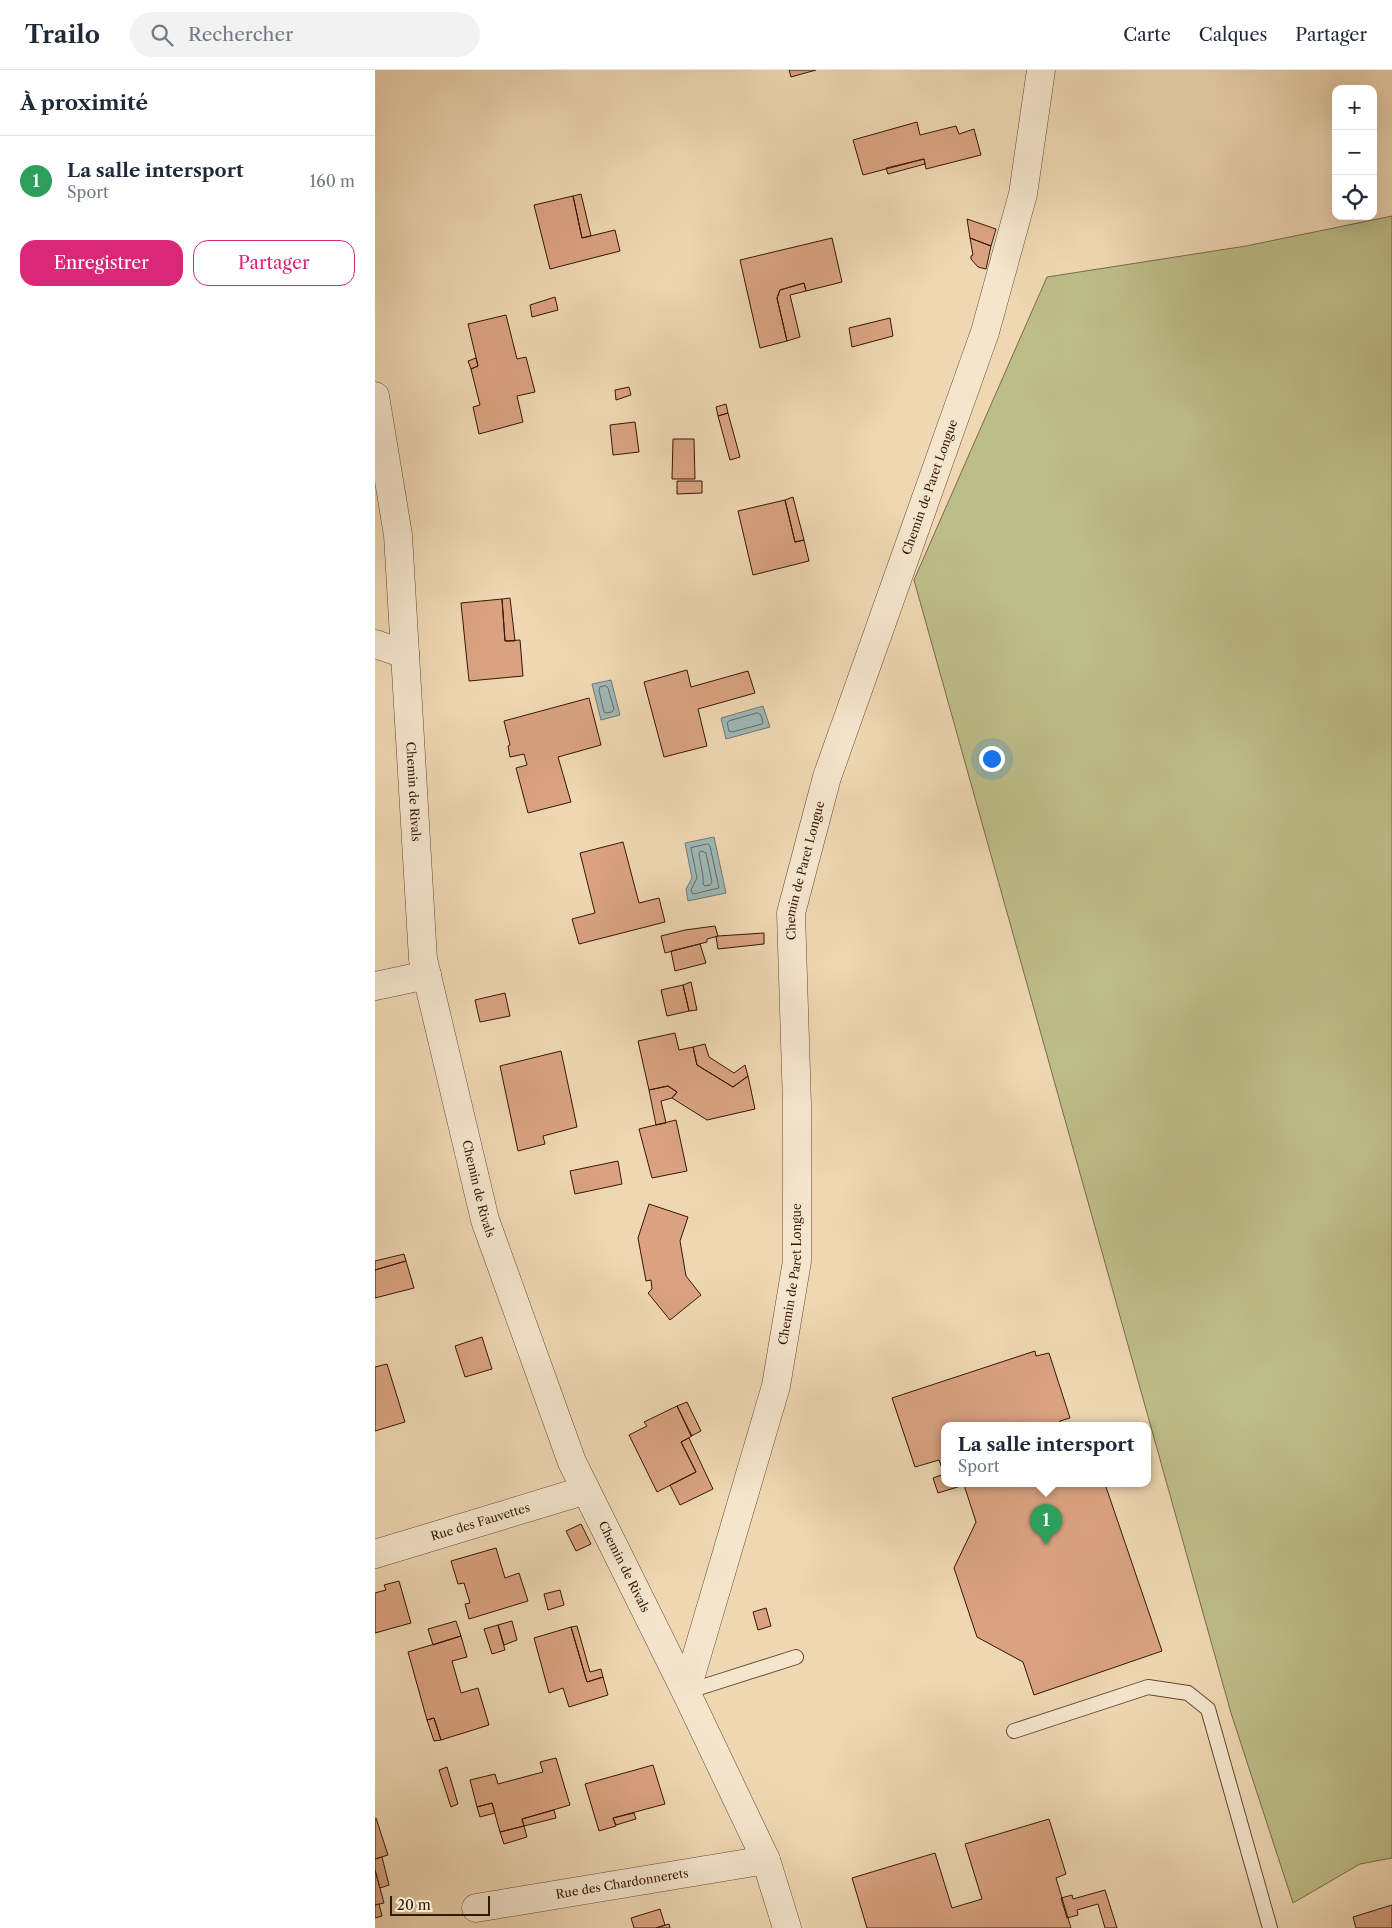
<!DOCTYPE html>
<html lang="fr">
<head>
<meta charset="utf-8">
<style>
  :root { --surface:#fff; --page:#f2f2f3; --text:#1f2937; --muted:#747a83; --line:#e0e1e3; --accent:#db2777 }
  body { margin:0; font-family:"Libre Caslon Text",serif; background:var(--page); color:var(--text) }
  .controls { position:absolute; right:15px; top:15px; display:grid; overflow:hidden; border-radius:10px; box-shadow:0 5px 20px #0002 }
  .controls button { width:45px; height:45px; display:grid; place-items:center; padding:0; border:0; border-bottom:1px solid var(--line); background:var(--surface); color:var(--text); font:25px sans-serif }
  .scale { position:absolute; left:15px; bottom:12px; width:100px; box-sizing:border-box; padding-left:5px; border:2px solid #361704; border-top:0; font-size:14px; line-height:18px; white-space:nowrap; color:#361704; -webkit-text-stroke:4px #f4e5cd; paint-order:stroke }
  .you { position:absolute; left:616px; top:688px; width:18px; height:18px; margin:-12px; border:4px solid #fff; border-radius:50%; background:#1a73e8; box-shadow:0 0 0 8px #1a73e833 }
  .badge { display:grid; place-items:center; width:32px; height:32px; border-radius:50%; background:var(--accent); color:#fff; font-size:16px; font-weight:700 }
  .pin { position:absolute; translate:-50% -41px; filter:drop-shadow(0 1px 2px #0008) }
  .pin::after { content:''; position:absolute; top:26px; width:18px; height:15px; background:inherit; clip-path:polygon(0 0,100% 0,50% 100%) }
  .popup { position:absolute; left:566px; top:1352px; width:210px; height:65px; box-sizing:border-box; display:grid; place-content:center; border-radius:10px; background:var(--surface); filter:drop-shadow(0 1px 4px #0005); font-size:16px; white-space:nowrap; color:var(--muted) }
  .popup b { font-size:19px; color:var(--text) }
  .popup::after { content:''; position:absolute; left:50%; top:100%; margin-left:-10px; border:10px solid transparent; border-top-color:var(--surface) }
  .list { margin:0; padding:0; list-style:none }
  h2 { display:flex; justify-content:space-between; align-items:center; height:65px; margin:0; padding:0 20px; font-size:21px }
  h2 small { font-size:16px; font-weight:400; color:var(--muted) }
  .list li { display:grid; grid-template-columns:32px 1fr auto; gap:15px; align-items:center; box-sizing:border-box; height:90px; padding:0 20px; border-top:1px solid var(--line) }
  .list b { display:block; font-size:19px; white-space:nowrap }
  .list p { margin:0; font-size:16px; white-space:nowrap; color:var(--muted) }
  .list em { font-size:16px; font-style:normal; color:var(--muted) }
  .actions { display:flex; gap:10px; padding:15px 20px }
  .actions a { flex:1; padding:11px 0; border:1px solid var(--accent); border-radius:15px; text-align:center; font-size:18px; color:var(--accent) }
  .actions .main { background:var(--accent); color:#fff }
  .icon { flex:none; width:28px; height:28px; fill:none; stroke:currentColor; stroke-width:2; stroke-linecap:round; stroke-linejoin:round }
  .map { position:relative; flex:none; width:1017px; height:1858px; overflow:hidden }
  header { display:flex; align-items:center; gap:30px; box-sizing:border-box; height:70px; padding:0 25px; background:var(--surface); border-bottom:1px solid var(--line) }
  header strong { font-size:24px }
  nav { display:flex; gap:28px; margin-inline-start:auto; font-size:18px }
  .search { width:350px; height:45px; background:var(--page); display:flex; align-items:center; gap:12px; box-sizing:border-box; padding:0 18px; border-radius:28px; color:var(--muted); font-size:19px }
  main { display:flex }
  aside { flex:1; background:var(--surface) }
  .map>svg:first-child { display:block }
  .green { fill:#bdbd89; stroke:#7a6a46 }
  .water { fill:#9eb7b7; stroke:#74776f }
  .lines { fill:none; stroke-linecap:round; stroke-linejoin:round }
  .shore { stroke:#6a675e; stroke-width:1 }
  .building { fill:#daa281; stroke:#361704 }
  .lane-casing { stroke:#644730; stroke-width:16 }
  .street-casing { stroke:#644730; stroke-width:29 }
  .lane { stroke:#f4e5cd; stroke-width:14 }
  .street { stroke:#f4e5cd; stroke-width:28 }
  .labels { text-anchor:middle; stroke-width:4; stroke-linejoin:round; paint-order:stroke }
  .street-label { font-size:12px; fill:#361704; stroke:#f4e5cd }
</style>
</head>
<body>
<header>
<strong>Trailo</strong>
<div class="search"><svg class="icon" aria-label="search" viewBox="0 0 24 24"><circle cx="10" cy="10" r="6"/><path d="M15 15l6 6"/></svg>Rechercher</div>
<nav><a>Carte</a><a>Calques</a><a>Partager</a></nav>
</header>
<main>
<aside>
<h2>À proximité<small></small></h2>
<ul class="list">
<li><span class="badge" style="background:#2e9e5b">1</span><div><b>La salle intersport</b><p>Sport</p></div><em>160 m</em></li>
</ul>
<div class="actions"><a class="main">Enregistrer</a><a>Partager</a></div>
</aside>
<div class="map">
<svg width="1017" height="1858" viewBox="0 0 1017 1858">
  <rect width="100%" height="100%" fill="#eed7b2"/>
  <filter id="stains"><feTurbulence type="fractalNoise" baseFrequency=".004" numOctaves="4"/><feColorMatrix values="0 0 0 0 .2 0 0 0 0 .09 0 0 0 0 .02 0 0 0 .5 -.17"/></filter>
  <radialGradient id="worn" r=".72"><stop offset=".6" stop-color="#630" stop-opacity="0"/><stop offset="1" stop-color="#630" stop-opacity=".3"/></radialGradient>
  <path class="green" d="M1017,146v1642l-32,6 -67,39 -62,-190 -317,-1133 133,-303 199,-31z"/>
  <path class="water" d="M236,610l9,35 -19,5 -9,-36z
    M388,636l7,21 -44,12 -5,-21z
    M339,767l12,56 -38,8 -2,-12 6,-11 -7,-35z"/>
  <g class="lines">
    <path class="shore" d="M231,616l2,2 6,21 -2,3 -6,1 -2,-1 -5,-22 1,-3z
      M383,643l3,2 2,7 -1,2 -30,8 -3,-1 -2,-8 2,-2z
      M333,774l2,2 9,42 -26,6 -2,-4 6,-12 -6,-30z
      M326,781l5,2 6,29 -2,3 -5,1 -2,-2v-8l-4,-22z"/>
  </g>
  <path class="building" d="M414,0h27l-25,7z
    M542,52l3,13 36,-9 3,8 15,-5 7,26 -55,14 -2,-10 -61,16 -10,-35z
    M549,89l1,5 -37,10 -2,-6z
    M206,124l10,42 -9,2 -9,-42z
    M198,126l9,42 33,-8 5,21 -70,18 -16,-64z
    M592,149l29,10 -5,17 -21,-8z
    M457,168l10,44 -36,9 -2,-8 -24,7 -3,8 10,43 -27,7 -20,-88z
    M595,168l21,8 -5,23 -8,-2 -7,-8v-3l2,-1z
    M429,213l2,8 -16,4 10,42 -13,4 -10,-43 3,-8z
    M180,227l3,13 -26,7 -2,-12z
    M131,245l11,44 9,-2 9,35 -18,4 6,26 -44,12 -6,-27 7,-2 -9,-36 7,-3 -10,-42z
    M515,248l3,18 -41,11 -3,-19z
    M101,288l2,8 -7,3 -3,-8z
    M254,317l2,8 -15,5 -1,-10z
    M351,334l2,9 -10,3 -2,-9z
    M353,343l12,44 -10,3 -12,-44z
    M260,352l4,30 -26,3 -3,-30z
    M298,369h21l1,40h-23z
    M302,411h25v12l-25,1z
    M418,427l11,43 -9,2 -10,-42z
    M410,430l10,42 9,-2 5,21 -56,14 -15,-64z
    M135,528l5,43h-10l-3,-42z
    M127,529l3,42 15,-1 3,36 -54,5 -8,-78z
    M312,600l4,17 57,-16 7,22 -57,16 9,37 -43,11 -20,-75z
    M214,628l12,47 -43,12 13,45 -43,11 -12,-45 11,-3 -3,-11 -14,3 -2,-11 2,-1 -6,-24z
    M248,772l16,61 20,-5 6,24 -86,22 -7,-25 23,-6 -15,-60z
    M340,856l3,10 -11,3v3l-42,11 -4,-17 24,-6z
    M389,863v11l-46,5 -2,-12 2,-1z
    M325,874l6,19 -31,8 -4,-20z
    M316,912l6,28 -8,1 -6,-26z
    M308,915l6,26 -22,5 -6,-26z
    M130,923l5,23 -30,6 -5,-22z
    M300,963l4,17 14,-3 4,18 36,22 15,-11 7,33 -48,11 -35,-22 5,-6 -9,-6 -19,4 -11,-49z
    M330,974l4,13 25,16 11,-8 3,11 -15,11 -36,-22 -4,-18z
    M186,981l16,76 -34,9 2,8 -27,7 -18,-85z
    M293,1016l9,6 -5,6 -11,3 5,22 -10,2 -7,-35z
    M301,1050l11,51 -35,7 -13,-49z
    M243,1091l4,23 -47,10 -5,-23z
    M274,1134l39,13 -8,24 6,35 15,19 -31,25 -22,-27 4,-4 -1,-9 -5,1 -8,-43z
    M29,1184l2,7 -31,9v-9z
    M31,1191l8,27 -39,10v-28z
    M107,1267l10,32 -27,8 -10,-31z
    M660,1281l1,5 13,-3 21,65 -10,3 1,5h-116v58h160l57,167 -128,44 -11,-33 -46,-25 -23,-69 22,-46 -12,-37 -26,8 -5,-15 11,-4 -5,-14 -24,7 -23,-69z
    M12,1294l18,58 -30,9v-64z
    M312,1332l14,29 -10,5 -14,-30z
    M302,1336l15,30 -11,6 15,30 -39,20 -28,-57 18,-9 -3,-4z
    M314,1368l24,51 -33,16 -10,-20 26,-13 -15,-30z
    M206,1454l10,20 -15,7 -10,-20z
    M121,1478l9,30 14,-5 9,28 -59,18 -4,-15 5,-1 -6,-20 -6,1 -7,-23z
    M24,1511l12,42 -36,10v-40l11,-3 -2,-5z
    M185,1520l4,15 -16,5 -4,-16z
    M391,1538l5,18 -13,4 -5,-18z
    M81,1551l5,15 -28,9 -5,-16z
    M137,1551l5,19 -13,5 -6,-20z
    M123,1555l7,25 -13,4 -8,-25z
    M202,1556l13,46 11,-3 2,8 -16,5 -16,-55z
    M196,1557l16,55 16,-5 5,18 -39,12 -6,-19 -14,5 -15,-55z
    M86,1566l6,21 -15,4 9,32 17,-5 11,37 -48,15 -7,-22 -7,2 -19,-68z
    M59,1648l7,22 -7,1 -7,-21z
    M181,1688l14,47 -48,14 2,7 -24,6 -8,-29 -15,4 -7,-27 25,-6 3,10 45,-12 -3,-10z
    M278,1695l12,39 -52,14 3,8 -17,5 -14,-47z
    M72,1697l11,37 -7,3 -12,-37z
    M117,1733l3,10 -15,4 -3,-10z
    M179,1740l2,8 -32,8 -2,-7z
    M259,1743l2,6 -20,6 -3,-7z
    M1,1748l12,37 -13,4v-40z
    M674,1749l17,55 -10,4 15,50h-204l-15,-50 83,-25 17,55 30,-9 -17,-55z
    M149,1756l3,11 -23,7 -4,-12z
    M7,1787l7,28 -9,3 -5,-18v-11z
    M0,1800l9,33 -9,2z
    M730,1820l12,38h-12l-7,-24 -21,6 1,5 -11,3 -6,-20 11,-3 1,4z
    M4,1834l3,12 -7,2v-13z
    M1017,1835v23h-36l-3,-11z
    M285,1839l5,16 -9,3h-22l-3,-10z
    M294,1854l1,4h-14z"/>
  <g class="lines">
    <g class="lane-casing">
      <path id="lane" d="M311,1622l110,-35
        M639,1661l134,-44 40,6 20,16 62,219"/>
    </g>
    <g class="street-casing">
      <g id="street">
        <path id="s1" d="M0,326l23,139 25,424 62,261 87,242 114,230 80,168 21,68"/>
        <path d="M0,574l30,10"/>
        <path d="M0,916l52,-11"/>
        <path id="s2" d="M0,1484l211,-64"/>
        <path id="s3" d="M311,1622l90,-306 21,-125v-156l-6,-192 36,-136 158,-445 38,-138 18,-124"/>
        <path id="s4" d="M101,1838l290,-48"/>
      </g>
    </g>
    <use href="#lane" class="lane"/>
    <use href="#street" class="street"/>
  </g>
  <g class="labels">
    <g class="street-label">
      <text dy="4" stroke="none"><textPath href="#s3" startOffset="1242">Chemin de Paret Longue</textPath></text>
      <text dy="4" stroke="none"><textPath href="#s1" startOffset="398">Chemin de Rivals</textPath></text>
      <text dy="4" stroke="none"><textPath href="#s3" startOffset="838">Chemin de Paret Longue</textPath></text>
      <text dy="4" stroke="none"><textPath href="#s1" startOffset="802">Chemin de Rivals</textPath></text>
      <text dy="4" stroke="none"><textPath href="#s3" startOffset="432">Chemin de Paret Longue</textPath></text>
      <text dy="4" stroke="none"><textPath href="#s2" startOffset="110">Rue des Fauvettes</textPath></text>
      <text dy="4" stroke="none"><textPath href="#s1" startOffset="1208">Chemin de Rivals</textPath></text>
      <text dy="4" stroke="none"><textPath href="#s4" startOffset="148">Rue des Chardonnerets</textPath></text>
    </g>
  </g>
  <rect width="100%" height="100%" filter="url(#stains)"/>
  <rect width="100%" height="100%" fill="url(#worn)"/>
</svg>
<div class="controls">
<button>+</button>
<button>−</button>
<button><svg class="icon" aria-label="locate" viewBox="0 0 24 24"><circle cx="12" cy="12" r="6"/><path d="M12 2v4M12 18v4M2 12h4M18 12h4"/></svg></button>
</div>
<div class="scale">20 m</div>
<div class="you"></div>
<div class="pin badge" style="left:671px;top:1475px;background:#2e9e5b">1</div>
<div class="popup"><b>La salle intersport</b>Sport</div>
</div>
</main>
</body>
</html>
